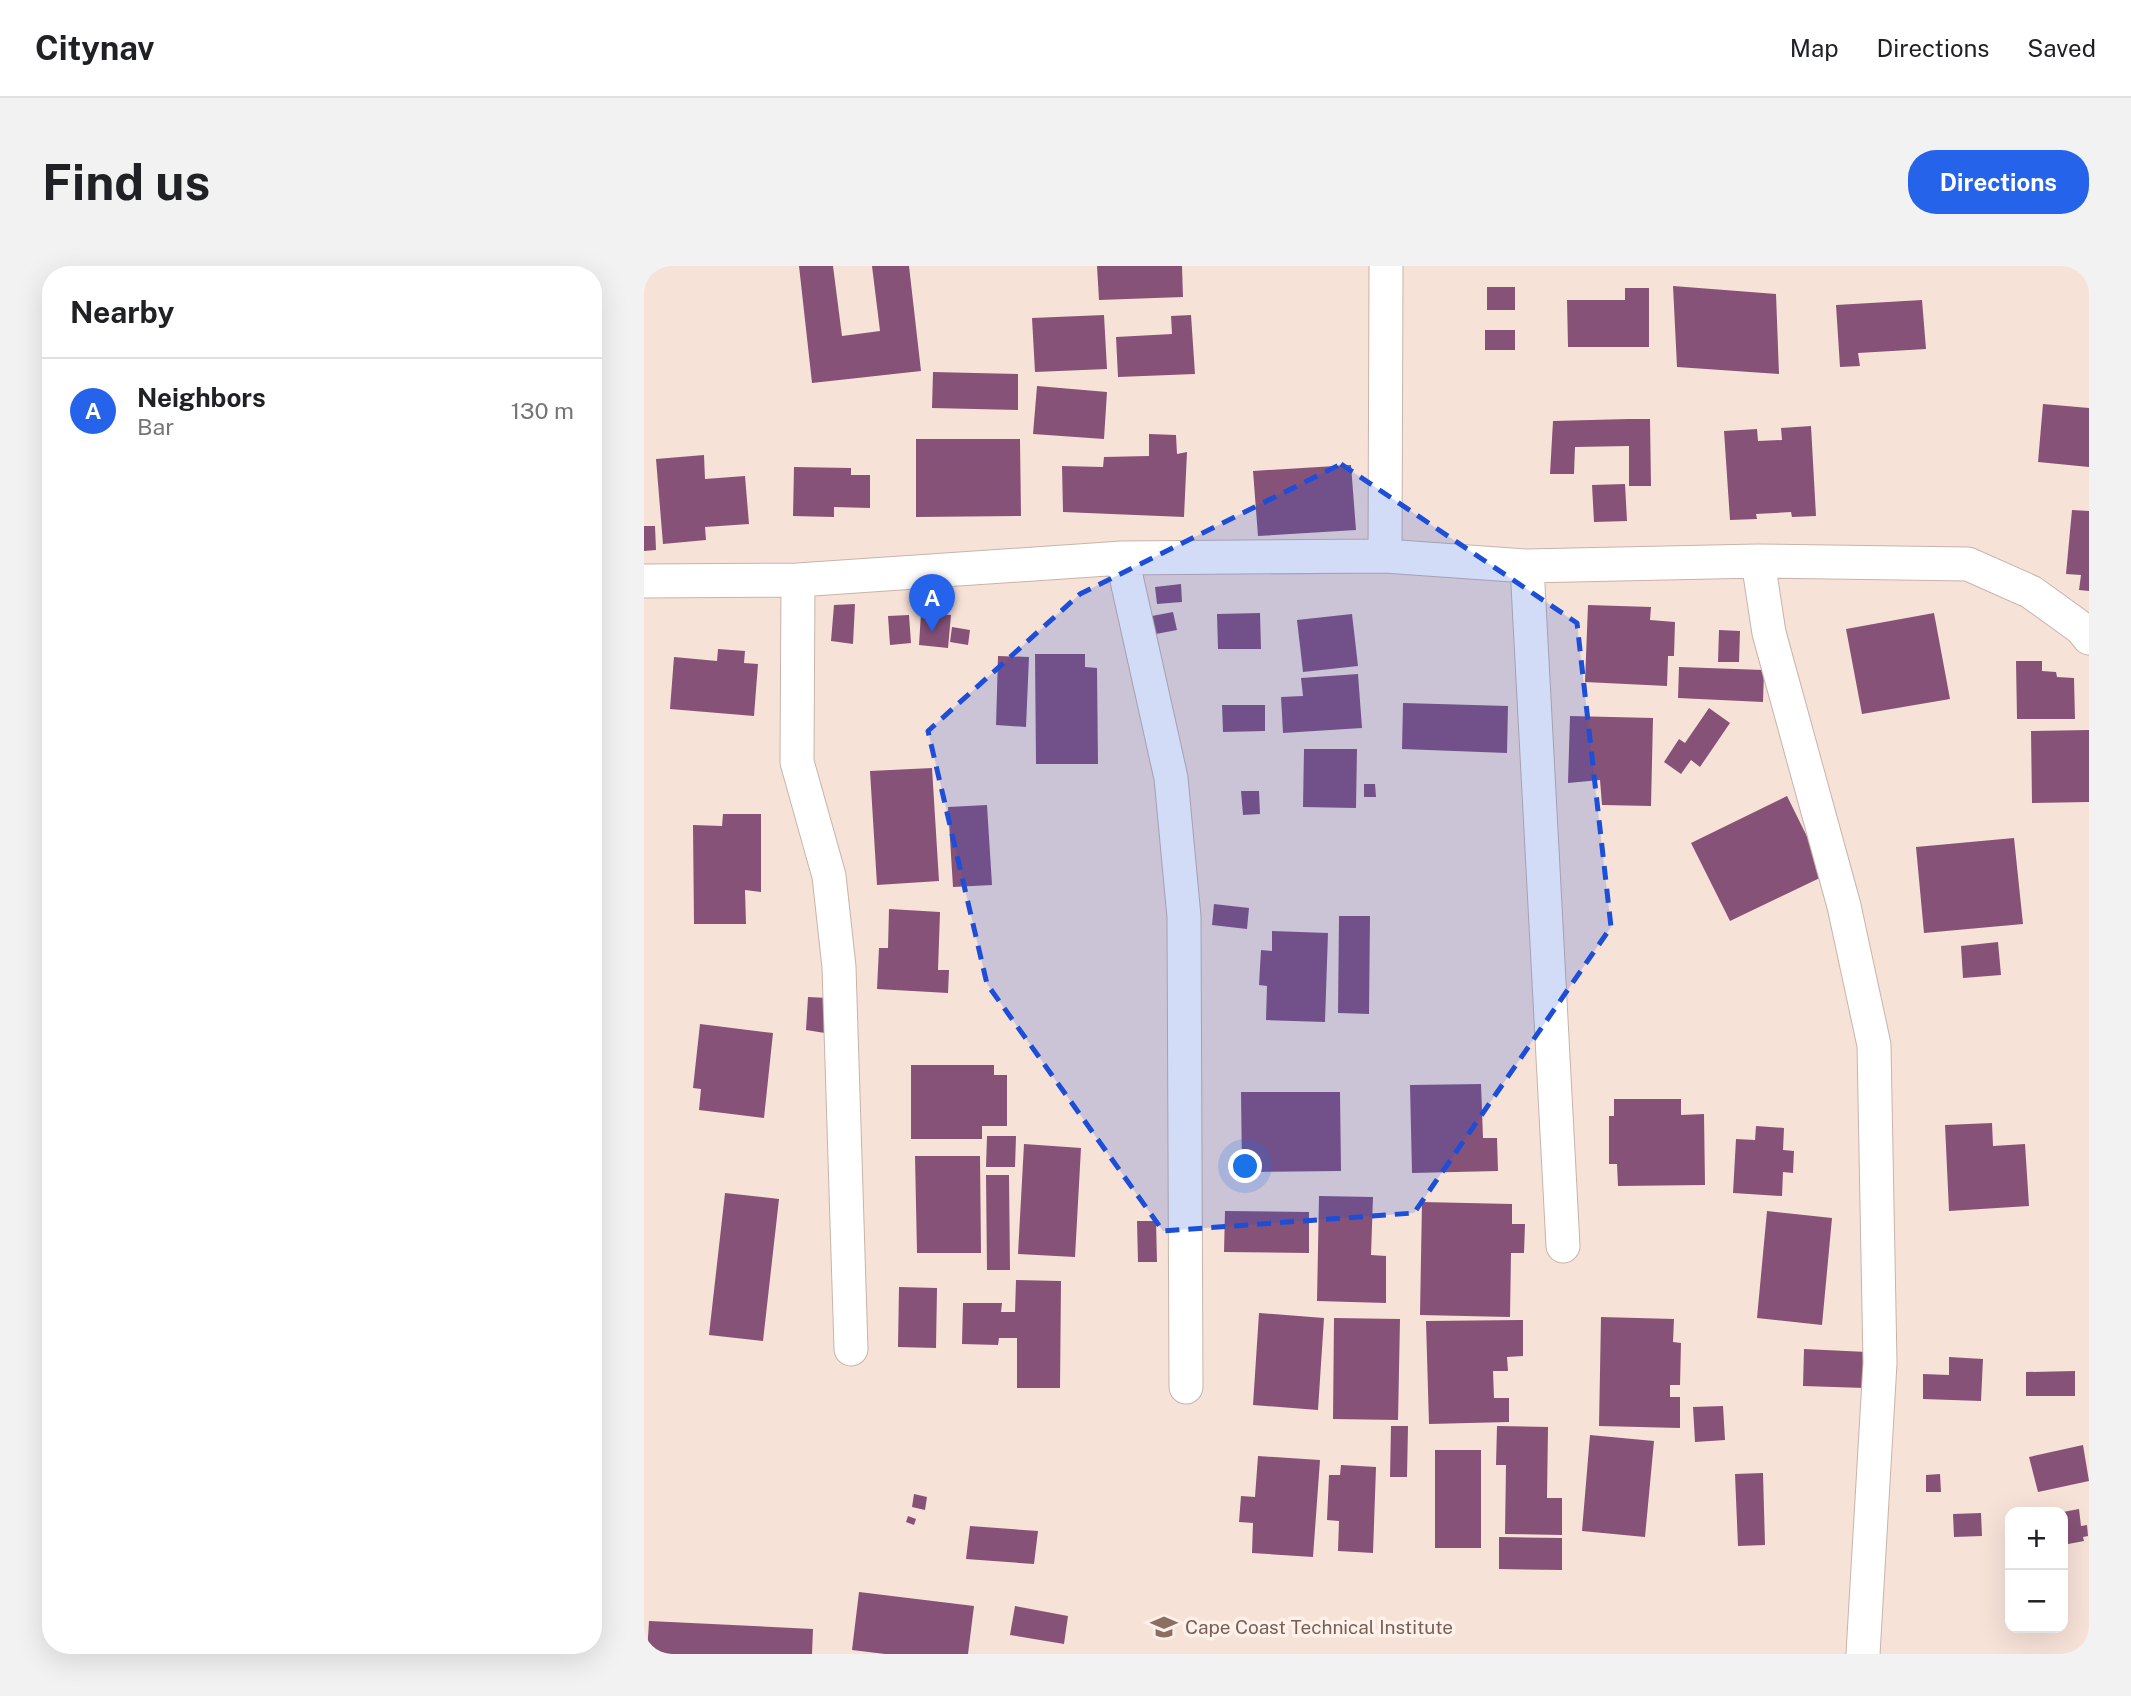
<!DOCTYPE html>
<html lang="en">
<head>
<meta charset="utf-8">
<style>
  :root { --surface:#fff; --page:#f2f2f2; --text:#202124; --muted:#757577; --line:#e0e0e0; --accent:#2563eb }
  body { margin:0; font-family:"Public Sans",sans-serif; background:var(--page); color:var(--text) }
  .controls { position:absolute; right:21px; bottom:21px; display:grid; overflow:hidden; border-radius:14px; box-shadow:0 7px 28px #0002 }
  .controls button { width:63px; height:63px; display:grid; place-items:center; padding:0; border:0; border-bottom:2px solid var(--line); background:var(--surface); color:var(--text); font:35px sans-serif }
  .you { position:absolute; left:602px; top:901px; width:24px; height:24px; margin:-18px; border:5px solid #fff; border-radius:50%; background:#1a73e8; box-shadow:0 0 0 10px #1a73e833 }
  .badge { display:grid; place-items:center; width:46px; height:46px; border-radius:50%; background:var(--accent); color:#fff; font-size:23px; font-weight:700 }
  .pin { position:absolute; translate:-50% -58px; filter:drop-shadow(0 2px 4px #0008) }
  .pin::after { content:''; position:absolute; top:37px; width:24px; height:21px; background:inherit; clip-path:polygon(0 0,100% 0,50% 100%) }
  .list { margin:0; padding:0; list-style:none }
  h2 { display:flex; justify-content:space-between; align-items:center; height:91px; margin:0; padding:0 28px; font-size:30px }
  h2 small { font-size:23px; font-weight:400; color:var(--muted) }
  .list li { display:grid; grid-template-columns:46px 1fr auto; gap:21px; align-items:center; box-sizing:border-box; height:105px; padding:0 28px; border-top:2px solid var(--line) }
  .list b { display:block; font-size:26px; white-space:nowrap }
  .list p { margin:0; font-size:23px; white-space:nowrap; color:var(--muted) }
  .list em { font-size:23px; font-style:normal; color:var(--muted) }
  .map { position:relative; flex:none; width:1445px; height:1388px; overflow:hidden; border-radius:28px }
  header { display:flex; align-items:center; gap:42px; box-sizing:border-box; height:98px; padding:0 35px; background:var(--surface); border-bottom:2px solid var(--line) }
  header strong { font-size:33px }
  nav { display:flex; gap:38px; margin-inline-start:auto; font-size:24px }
  .intro { display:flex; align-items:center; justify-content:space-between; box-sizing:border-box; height:168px; padding:0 42px }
  h1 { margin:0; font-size:49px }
  .button { padding:18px 32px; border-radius:28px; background:var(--accent); color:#fff; font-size:24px; font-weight:700 }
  main { display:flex; gap:42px; padding:0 42px }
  aside { flex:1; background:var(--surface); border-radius:28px; box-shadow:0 7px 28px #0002 }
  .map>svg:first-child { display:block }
  .building { fill:#875278 }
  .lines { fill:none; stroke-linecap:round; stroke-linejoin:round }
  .minor-casing { stroke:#c7b4aa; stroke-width:35 }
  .minor { stroke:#fff; stroke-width:33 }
  .marked { fill:#1d4ed8; fill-opacity:0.2; stroke:#1d4ed8; stroke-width:5; stroke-dasharray:14 9; stroke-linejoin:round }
  .labels { text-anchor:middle; stroke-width:7; stroke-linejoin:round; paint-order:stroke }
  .education-label { font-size:19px; fill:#785e54; stroke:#fef1eb; text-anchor:start }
</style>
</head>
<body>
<header>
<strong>Citynav</strong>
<nav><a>Map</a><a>Directions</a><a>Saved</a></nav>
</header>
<div class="intro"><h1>Find us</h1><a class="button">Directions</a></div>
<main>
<aside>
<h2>Nearby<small></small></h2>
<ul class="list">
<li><span class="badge">A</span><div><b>Neighbors</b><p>Bar</p></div><em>130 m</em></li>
</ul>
</aside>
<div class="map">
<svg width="1445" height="1388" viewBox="0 0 1445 1388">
  <rect width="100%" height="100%" fill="#f7e2d8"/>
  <path class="building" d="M155,0h34l9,70 38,-5 -8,-65h37l12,105 -109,12z
    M453,0h85l1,31 -84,3z
    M1029,20l103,8 3,80 -102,-7z
    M843,21h28v23h-28z
    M981,22h24v59h-81l-1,-47h58z
    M1278,34l4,49 -68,4 2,13 -20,1 -4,-62z
    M460,49l3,54 -72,3 -3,-54z
    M547,49l4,59 -77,3 -2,-40 56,-3 -1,-18z
    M841,64h30v20h-30z
    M289,106l85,2v36l-86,-2z
    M393,120l70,6 -3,47 -71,-5z
    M1399,138l46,4v59l-51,-5z
    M984,153h22l1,67h-22v-40l-54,1 -1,27h-24l3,-53z
    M1167,160l5,90 -24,1 -1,-5 -35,2 1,5 -27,1 -6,-89 33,-2 1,12 24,-1 -1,-12z
    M505,168l27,1 1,19 10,-2 -3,65 -121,-5 -1,-46 41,1 1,-10 45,-1z
    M272,173h104l1,77 -105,1z
    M60,189l1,24 40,-3 4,48 -44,3 1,13 -43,4 -7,-85z
    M707,199l5,65 -98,6 -5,-65z
    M150,201l57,1v7h19v33l-36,-1v10l-41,-1z
    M981,218l2,37 -33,1 -2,-37z
    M1428,244l17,1v80l-10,-1 2,-15 -15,-1z
    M0,260h11l1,24 -12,1z
    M537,318l1,18 -25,2 -2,-17z
    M211,338l-2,40 -22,-3 3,-36z
    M944,339l63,2 -1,13 25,2 -1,34h-6l-1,30 -82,-4z
    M529,346l4,18 -21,4 -4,-18z
    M277,347l30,2 -3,33 -29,-3z
    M616,347l1,36h-43l-1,-35z
    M1290,347l16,86 -88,15 -16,-85z
    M708,348l6,52 -55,6 -6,-52z
    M265,349l2,28 -21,2 -2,-29z
    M308,361l18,3 -2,15 -18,-3z
    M1075,364l21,1 -1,31h-21z
    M74,383l27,2 -1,12 14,1 -4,52 -84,-7 4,-52 43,4z
    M391,388h50v13l12,1 1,96h-62z
    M354,390l31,1 -3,70 -30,-2z
    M1372,395h26v10l14,1 1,5 17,1 1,41h-58z
    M1035,401l85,3 -1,32 -85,-4z
    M714,408l4,54 -79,5 -2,-36 22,-1 -2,-18z
    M759,437l105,3 -1,47 -105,-4z
    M578,439h43v26l-42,1z
    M1065,442l21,15 -30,44 -9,-7 -10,14 -17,-12 15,-23 6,4z
    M926,450l83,2 -2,88 -49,-1 -2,-25 -32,3z
    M1445,464v72l-57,1 -1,-72z
    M660,483h53l-1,59 -53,-1z
    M288,502l7,113 -62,4 -7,-114z
    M720,518h11l1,13h-12z
    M597,525h18l1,23 -17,1z
    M1143,530l39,79 -96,46 -39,-78z
    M343,539l5,80 -39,2 -5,-80z
    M79,548h38v78l-16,-2 1,34h-52l-1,-99 29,1z
    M1370,572l9,86 -99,9 -8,-86z
    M570,638l35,4 -2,21 -35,-4z
    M245,643l51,3 -2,58h11l-1,23 -71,-4 2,-41h9z
    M695,650h31l-1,98 -31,-1z
    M628,665l56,2 -3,89 -59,-2 1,-34 -8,-1 2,-35 11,1z
    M1354,676l3,33 -38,3 -2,-32z
    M164,731l20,1 -3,35 -19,-3z
    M56,758l73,9 -9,85 -65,-8 2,-21 -8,-1z
    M267,799h83v10h13v51h-25v13h-71z
    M837,818l2,54h14l1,33 -86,2 -2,-88z
    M597,826h99l1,79 -99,1z
    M970,833h67v16l23,-1 1,71 -87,1 -1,-22h-8v-48h5z
    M1348,857l1,23 32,-2 4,62 -80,5 -4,-86z
    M1112,860l28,2 -1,22 11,1 -1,22 -10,-1 -1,24 -49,-3 3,-54 19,1z
    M343,870h29l-1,31h-29z
    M380,878l57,4 -6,109 -57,-3z
    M271,890h65l1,97h-64z
    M342,909h23l1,95h-23z
    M81,927l54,6 -16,142 -54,-6z
    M675,930l54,1 -2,58 15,1v47l-69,-2z
    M778,936l90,2v20h13l-1,29h-13l-1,64 -90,-2z
    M581,945l84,1v41l-85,-1z
    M1123,945l65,7 -10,107 -65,-7z
    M493,955h19l1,41h-19z
    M372,1014l45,1 -1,107h-43v-50h-18l-1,7 -36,-1 1,-41h39l-1,9h14z
    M255,1021l38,1 -1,60 -38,-1z
    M615,1047l65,5 -6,92 -65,-5z
    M957,1051l73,2 -1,23 8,1 -1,42h-10v12h10v31l-81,-2z
    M690,1052l66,1 -2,101 -65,-1z
    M879,1054v36l-16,1 1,14h-15l1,27h15v24l-80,2 -3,-103z
    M1160,1083l63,3 -2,36 -62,-2z
    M1305,1091l34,2 -2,42 -58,-2v-25l26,1z
    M1431,1105v25h-49v-24z
    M1079,1140l2,34 -30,2 -2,-35z
    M747,1160h17l-1,51h-17z
    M853,1160l51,1 -1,71h15v37l-57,-1 1,-69h-10z
    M946,1169l64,6 -9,96 -63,-6z
    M1439,1179l6,36 -51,11 -9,-35z
    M791,1184h46v98h-46z
    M614,1190l62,4 -7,97 -61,-4 1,-30 -14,-1 2,-26 14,1z
    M697,1199l35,2 -3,86 -35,-2 1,-30 -12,-1 2,-45h11z
    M1119,1207l2,72 -27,1 -3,-72z
    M1296,1208l1,18h-15v-17z
    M270,1228l13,3 -2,13 -13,-3z
    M1435,1243l2,17 6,-1 1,11 -5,1 1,4 -21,4v-33z
    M1337,1247l1,23 -28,1 -1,-23z
    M264,1250l8,3 -2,6 -8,-3z
    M326,1260l68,5 -4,33 -68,-5z
    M855,1271l63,1v32l-63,-1z
    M215,1326l115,14 -6,48h-83l-33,-4z
    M371,1340l53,10 -4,28 -54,-9z
    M5,1355l164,8 -1,25h-165z"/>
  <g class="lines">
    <g class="minor-casing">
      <path id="minor" d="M741,290l1,-290
        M478,292l49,220 13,139 2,470
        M1114,295l11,72 75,273 30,139 6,318 -17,291
        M883,300l36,680
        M154,314l-1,182 32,114 10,91 12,382
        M0,315l154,-1 324,-22 263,-2 142,10 231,-5 210,3 63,28 50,36 8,10"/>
    </g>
    <use href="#minor" class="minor"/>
  </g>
  <path class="marked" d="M697,198l236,159 34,304 -197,286 -251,18 -176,-247 -59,-253 152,-137z"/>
  <defs>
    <g id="school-bare" transform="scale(2.1)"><path d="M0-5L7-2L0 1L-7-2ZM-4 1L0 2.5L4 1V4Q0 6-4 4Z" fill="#8d6e63" stroke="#fef1eb" stroke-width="2.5" paint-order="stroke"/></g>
  </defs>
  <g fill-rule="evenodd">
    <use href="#school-bare" x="520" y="1361"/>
  </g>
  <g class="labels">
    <g class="education-label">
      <text x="541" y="1368">Cape Coast Technical Institute</text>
    </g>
  </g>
</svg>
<div class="controls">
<button>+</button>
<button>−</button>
</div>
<div class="you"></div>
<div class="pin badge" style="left:288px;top:366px">A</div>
</div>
</main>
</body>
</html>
